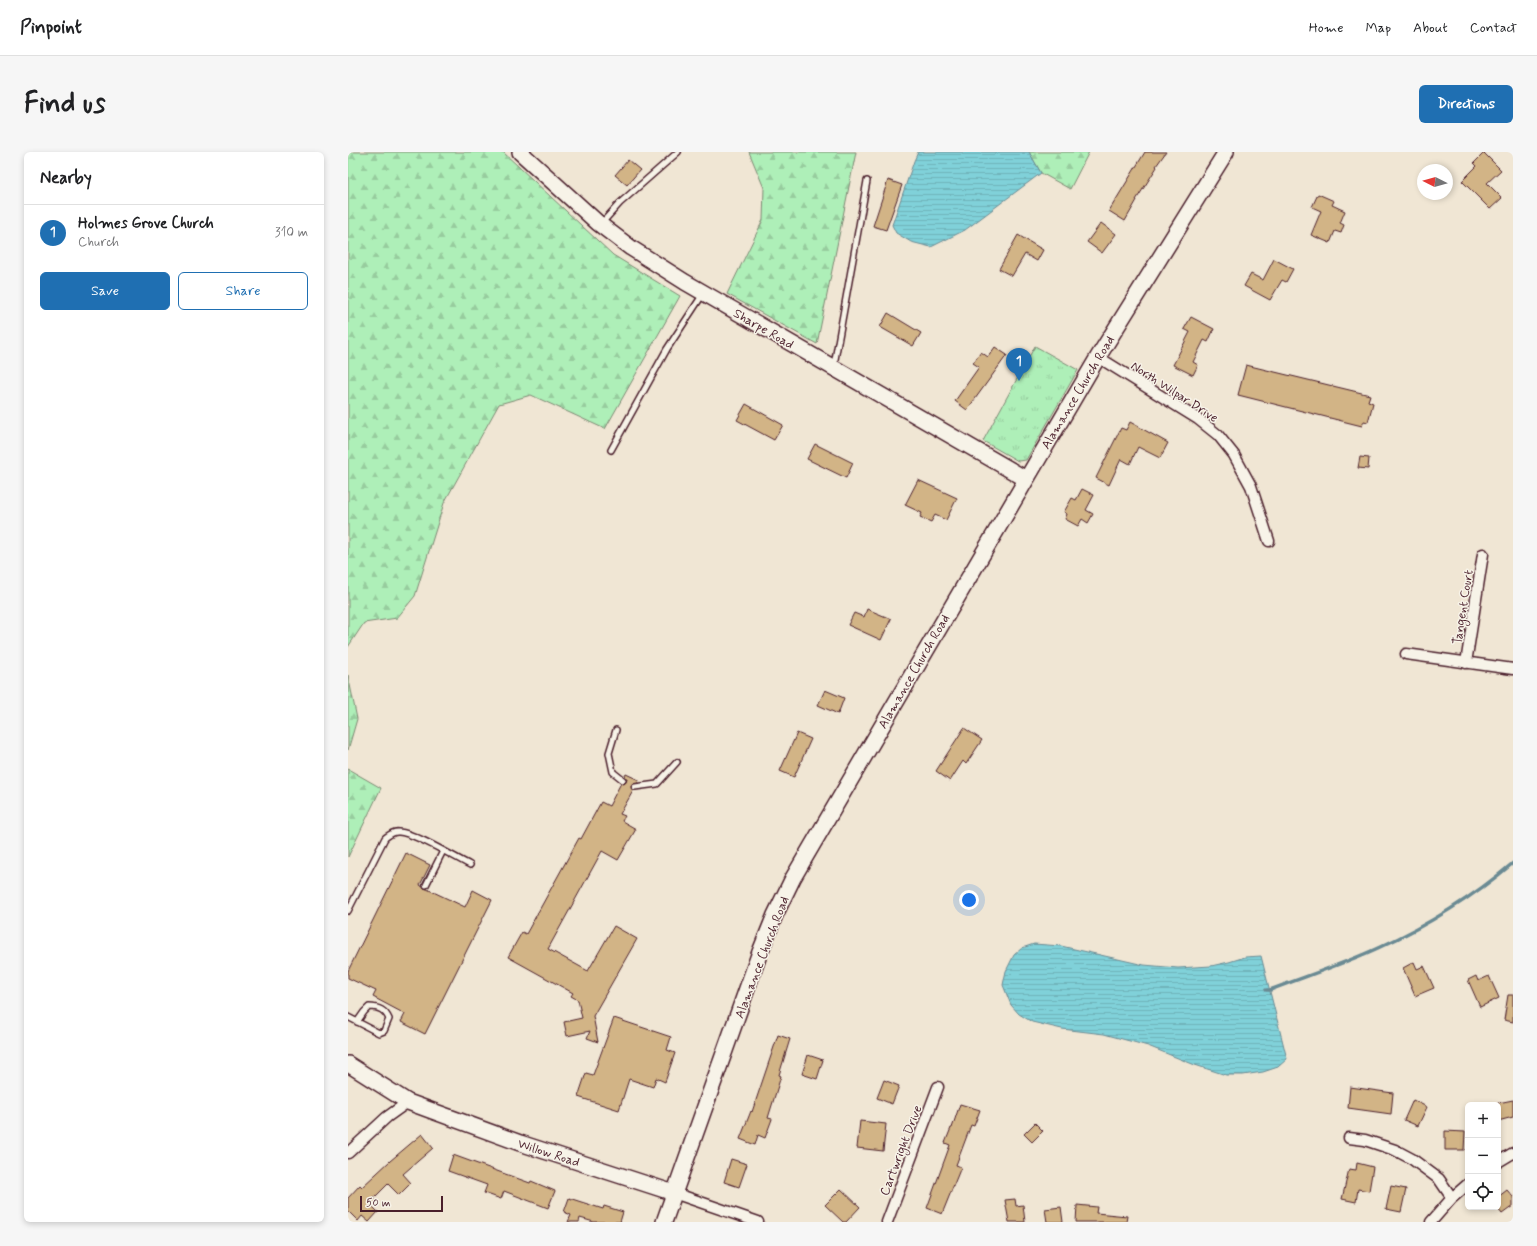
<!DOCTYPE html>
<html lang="en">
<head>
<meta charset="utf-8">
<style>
  :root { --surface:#fff; --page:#f6f6f6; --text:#202124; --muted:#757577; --line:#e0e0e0; --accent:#1f6fb2 }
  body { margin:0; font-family:Mynerve,sans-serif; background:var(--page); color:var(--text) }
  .controls { position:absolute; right:12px; bottom:12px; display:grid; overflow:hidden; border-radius:6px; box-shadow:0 2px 6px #0003 }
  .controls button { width:36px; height:36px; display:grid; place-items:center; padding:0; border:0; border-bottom:1px solid var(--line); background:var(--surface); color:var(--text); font:20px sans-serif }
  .compass { position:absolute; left:1069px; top:12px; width:36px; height:36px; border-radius:50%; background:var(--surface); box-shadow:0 2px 6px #0003; rotate:276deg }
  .scale { position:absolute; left:12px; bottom:10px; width:83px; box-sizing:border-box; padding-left:4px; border:2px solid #4a1f2b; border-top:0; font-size:11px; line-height:14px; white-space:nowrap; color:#4a1f2b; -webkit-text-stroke:3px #f7f3e8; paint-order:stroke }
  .you { position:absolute; left:621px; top:748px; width:14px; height:14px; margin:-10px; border:3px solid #fff; border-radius:50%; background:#1a73e8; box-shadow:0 0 0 6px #1a73e833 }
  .badge { display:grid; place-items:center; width:26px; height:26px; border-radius:50%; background:var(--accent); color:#fff; font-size:13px; font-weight:700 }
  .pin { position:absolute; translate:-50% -33px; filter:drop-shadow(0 1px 2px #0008) }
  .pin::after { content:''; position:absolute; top:21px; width:14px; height:12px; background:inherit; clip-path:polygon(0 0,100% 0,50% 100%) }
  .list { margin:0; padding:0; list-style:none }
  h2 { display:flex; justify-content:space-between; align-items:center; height:52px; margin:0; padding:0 16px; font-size:17px }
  h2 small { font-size:13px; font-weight:400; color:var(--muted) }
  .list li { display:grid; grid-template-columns:26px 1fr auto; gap:12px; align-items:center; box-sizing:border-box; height:56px; padding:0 16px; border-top:1px solid var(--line) }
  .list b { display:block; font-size:15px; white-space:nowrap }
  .list p { margin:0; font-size:13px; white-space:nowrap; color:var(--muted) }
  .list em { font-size:13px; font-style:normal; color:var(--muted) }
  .actions { display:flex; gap:8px; padding:12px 16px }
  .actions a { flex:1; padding:9px 0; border:1px solid var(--accent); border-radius:6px; text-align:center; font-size:14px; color:var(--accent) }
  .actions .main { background:var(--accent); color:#fff }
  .icon { flex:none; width:22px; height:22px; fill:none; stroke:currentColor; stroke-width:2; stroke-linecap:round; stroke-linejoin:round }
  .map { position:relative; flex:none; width:1165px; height:1070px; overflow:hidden; border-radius:6px }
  header { display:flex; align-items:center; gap:24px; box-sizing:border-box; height:56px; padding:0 20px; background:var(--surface); border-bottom:1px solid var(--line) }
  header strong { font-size:19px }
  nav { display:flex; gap:22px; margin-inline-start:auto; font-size:14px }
  .intro { display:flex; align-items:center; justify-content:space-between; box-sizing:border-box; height:96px; padding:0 24px }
  h1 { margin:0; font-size:28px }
  .button { padding:10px 18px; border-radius:6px; background:var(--accent); color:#fff; font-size:14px; font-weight:700 }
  main { display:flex; gap:24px; padding:0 24px }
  aside { flex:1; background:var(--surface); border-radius:6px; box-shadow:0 2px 6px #0003 }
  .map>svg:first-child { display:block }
  .grass { fill:url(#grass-tufts); stroke:#7c8772 }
  .forest { fill:url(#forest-firs); stroke:#7c8772 }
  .water { fill:url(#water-rules); stroke:#6a8a93 }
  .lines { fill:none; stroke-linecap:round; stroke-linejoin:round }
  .stream { stroke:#6a8a93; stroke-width:3.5 }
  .building { fill:#d2b486; stroke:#4a1f2b }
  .lane-casing { stroke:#4a1f2b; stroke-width:8 }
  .street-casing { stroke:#4a1f2b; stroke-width:13 }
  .secondary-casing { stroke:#4a1f2b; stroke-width:18 }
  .lane { stroke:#f7f3e8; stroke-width:5 }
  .street { stroke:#f7f3e8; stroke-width:10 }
  .secondary { stroke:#f7f3e8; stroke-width:15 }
  .labels { text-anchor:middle; stroke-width:3; stroke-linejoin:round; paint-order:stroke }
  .street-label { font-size:13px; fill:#4a1f2b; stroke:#f7f3e8 }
</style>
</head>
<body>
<header>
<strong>Pinpoint</strong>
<nav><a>Home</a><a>Map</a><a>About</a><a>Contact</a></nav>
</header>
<div class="intro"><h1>Find us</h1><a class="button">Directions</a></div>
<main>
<aside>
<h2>Nearby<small></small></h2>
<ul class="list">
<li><span class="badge">1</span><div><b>Holmes Grove Church</b><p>Church</p></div><em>310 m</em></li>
</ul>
<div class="actions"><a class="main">Save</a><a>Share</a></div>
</aside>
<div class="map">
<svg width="1165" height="1070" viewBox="0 0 1165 1070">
  <defs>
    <pattern id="grass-tufts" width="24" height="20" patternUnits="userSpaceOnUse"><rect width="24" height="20" fill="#aeefb8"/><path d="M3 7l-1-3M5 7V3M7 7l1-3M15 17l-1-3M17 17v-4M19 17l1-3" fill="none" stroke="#97cc9e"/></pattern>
    <pattern id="forest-firs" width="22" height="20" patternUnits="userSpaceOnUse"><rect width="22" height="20" fill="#aeefb8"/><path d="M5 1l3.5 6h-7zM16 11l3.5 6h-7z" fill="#97cc9e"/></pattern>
    <pattern id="water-rules" width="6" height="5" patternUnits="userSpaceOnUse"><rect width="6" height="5" fill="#80d1d9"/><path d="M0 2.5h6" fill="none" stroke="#70b3ba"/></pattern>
  </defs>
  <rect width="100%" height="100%" fill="#f0e6d4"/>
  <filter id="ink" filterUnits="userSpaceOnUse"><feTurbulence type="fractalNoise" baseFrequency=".025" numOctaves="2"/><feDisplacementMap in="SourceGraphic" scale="8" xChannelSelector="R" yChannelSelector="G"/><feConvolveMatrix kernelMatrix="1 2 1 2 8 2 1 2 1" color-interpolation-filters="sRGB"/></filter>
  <g filter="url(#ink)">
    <path class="grass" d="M687,194l43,24 -52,90 -8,1 -35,-20z"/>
    <path class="forest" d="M0,0h155l110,103 67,41 -75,133 -74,-34 -32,9 -55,99 -29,93 -18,22 -33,5 -16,24z
      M401,0h107l-39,192 -90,-50 36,-74 1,-32z
      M681,0h60l-19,37 -29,-16z
      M0,523l9,44 -9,31z
      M0,617l33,19 -33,69z"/>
    <path class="water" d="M570,0h111l12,21 -76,57 -34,17 -20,-5 -15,-9 -4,-8 22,-64z
      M686,792l27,2 83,19 34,3 33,-2 18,-4 16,-5 16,-1 26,103 -9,8 -15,5 -20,3h-17l-31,-10 -47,-19 -44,-12 -42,-5 -30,-7 -13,-8 -8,-9 -8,-20 3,-14 8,-16 8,-7z"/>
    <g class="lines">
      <path class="stream" d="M918,838h4c36,-14 74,-26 110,-43 48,-22 93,-50 133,-84"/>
    </g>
    <path class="building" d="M797,0h21l-10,14 1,1 -21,33h1l-12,21 -16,-10z
      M1136,1l17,17 -14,13 15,15 -12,11 -28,-28 15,-15 -3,-3z
      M280,8l12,10 -13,15 -12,-10z
      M540,28l14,5 -16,45 -13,-4z
      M970,42l16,7 -2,4 13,6 -5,12 4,2 -3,8 -6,-2 -5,12 -19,-8 10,-24 -9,-4z
      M753,71l15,11 -14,19 -15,-11z
      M670,83l25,15 -6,11 -12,-7 -13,22 -13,-7z
      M926,107l19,10 -7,13 -4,-2 -12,20 -26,-14 7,-12 12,6z
      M540,161l33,20 -8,13 -33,-19z
      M843,165l23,12 -6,13 -4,-2 -11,22 5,3 -5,10 -20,-10 17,-33 -6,-3z
      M647,195l12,8 -40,55 -12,-9 24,-34 -6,-4 8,-11 7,5z
      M898,213l124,30 -2,6 5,2 -5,19 -4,-1 -2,5 -124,-31z
      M398,252l37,21 -9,15 -37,-20z
      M782,270l38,21 -8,15 -22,-11 -8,17 -9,-5 -12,26 -13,-7 25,-50 5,2z
      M467,292l38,19 -7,15 -39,-19z
      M1012,305l9,1 -1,11 -10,-1z
      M570,328l39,18 -11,22 -11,-5 -4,7 -11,-5 2,-4 -17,-8z
      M734,337l12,6 -8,15 7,4 -5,9 -6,-4 -4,7 -13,-7 2,-5 -3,-2 8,-14 4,2z
      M519,457l24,10 -10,21 -33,-15 6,-12 10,4z
      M477,538l19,8 -6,16 -20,-9z
      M616,576l18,12 -16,24 -3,-3 -13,20 -14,-10z
      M449,581l14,6 -17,38 -14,-6z
      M278,622l13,6 -1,3 -7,2v3l2,3 -13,23 5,2 -3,5 14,8 -18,31 -16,-9 -54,98 40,22 26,-45 23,13 -44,77 5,26 -11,-4 3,-7 -23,5 -3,-14 18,-4 -4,-18 -7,-4 2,-3 -65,-36 14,-25 4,2 53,-96 2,1 20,-37 8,4 12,-23 3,1 2,-2 1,-3 -2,-3z
      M58,701l24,12 -10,20 4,3 3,1 38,18 8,-17 19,10 -67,134 -24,-12 4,-8 -32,-17 3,-6 -28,-13v-7z
      M1066,810l3,7 7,-3 10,22 -19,8 -12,-28z
      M1128,824l2,5 11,-5 10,22 -19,9 -12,-27z
      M1160,843h5v27l-9,-2z
      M266,866l57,19 -4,13 8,3 -10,29 -9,-4 -3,9 -24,-8 -10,31 -41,-13 8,-24 7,2z
      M430,883l12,4 -11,36 2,1 -13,42 4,1 -7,19 -7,-3 -3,10 -15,-6 11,-28 1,1z
      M460,903l15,5 -6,19 -15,-5z
      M536,928l15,6 -7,18 -15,-6z
      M1002,935l43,6 -2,21 -43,-6z
      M1065,948l14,7 -9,19 -14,-6z
      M1165,948v17l-15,4v-18z
      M612,952l20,6 -6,16 -3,-1 -15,40 5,2 -19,47 -15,-6 23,-63 -5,-2 6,-15h1z
      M512,969l26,3 -3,27 -26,-3z
      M687,971l8,8 -11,11 -8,-8z
      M1097,979l20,1 -1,18h-19z
      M74,982l11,14 -30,26 8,9 -12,12 -11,-11 -14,14 3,3 -5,5 6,6 -9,10 -7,-6 -4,5 -10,-10v-13l12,-13 2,2 28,-26z
      M105,1003l77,28 1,-2 24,10 -7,17 -44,-17 -3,8 -17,-6 3,-8 -39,-14z
      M383,1007l16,5 -8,23 -15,-5z
      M1009,1011l16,4 -4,24 -11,-2 -2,13 -14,-3 7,-30 7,1z
      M1043,1034l15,3 -5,23 -15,-3z
      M493,1037l19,18 -14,15h-3l-18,-17z
      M1159,1038l6,7v9l-11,8 -4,-5v-12z
      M221,1046l34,11 1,-3 19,6 -3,10h-26l-14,-4 -1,4h-11l3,-7 -7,-3z
      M667,1047l1,7 7,-1 2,17h-16l-4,-22z
      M729,1053l20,2 -1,6 31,3 -1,6h-50z
      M713,1055l2,15h-16l-2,-13z"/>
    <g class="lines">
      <g class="lane-casing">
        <path id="lane" d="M253,72l19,-21 58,-51
          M486,213l33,-184
          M263,298l56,-101 36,-55
          M268,578l-7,23 4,19 10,8
          M287,635l22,-3 20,-22
          M78,733l17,-34
          M0,759l37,-73c4,-3 8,-7 14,-6 16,1 55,25 71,33
          M0,865l31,16 5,-2 5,-12c-4,-9 -10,-12 -20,-12l-5,5 -7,10"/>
      </g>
      <g class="street-casing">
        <path id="street" d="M750,205l100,62 20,16 16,20 17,31 18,55
          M1058,502l107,15
          M1118,511l17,-109
          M1001,986l16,2 30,10 17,9 27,20 13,19
          M0,1001l39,-36 21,-15
          M1150,1010l15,-9
          M326,1041l84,29
          M539,1070l51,-135
          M1083,1070l21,-24 16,-14"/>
      </g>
      <g class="secondary-casing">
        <path id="secondary" d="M172,0l78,71 33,25 54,34 341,197
          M0,912l60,38 112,41 154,50
          M316,1070l96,-270 15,-37 18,-37 305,-521 128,-205"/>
      </g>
      <use href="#lane" class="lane"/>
      <use href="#street" class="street"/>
      <use href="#secondary" class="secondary"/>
    </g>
  </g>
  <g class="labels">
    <g class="street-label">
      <text transform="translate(416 176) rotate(30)" y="5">Sharpe Road</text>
      <text transform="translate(827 239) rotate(33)" y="5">North Wilpar Drive</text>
      <text transform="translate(729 240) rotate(-59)" y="5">Alamance Church Road</text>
      <text transform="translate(1114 455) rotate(-81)" y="5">Tangent Court</text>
      <text transform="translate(565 519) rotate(-60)" y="5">Alamance Church Road</text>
      <text transform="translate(413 805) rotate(-69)" y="5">Alamance Church Road</text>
      <text transform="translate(552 998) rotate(-69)" y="5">Cartwright Drive</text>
      <text transform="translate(201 1000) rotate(18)" y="5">Willow Road</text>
    </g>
  </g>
</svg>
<div class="controls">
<button>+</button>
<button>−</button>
<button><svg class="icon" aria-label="locate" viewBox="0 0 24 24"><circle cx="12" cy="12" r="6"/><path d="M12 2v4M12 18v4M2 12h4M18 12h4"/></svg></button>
</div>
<svg class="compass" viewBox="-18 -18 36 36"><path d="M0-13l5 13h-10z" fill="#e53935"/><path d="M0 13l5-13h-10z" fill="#757577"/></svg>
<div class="scale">50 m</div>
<div class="you"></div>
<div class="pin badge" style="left:671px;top:229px">1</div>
</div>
</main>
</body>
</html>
